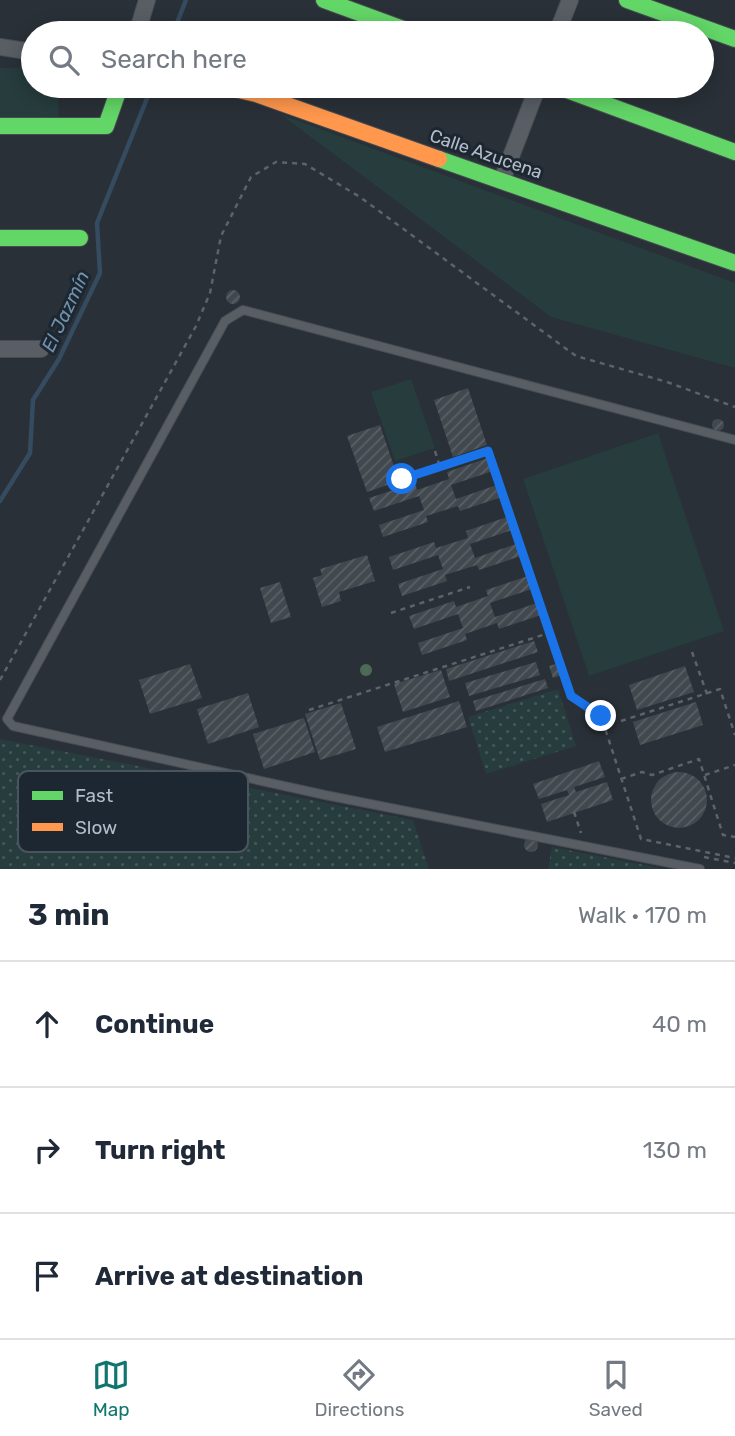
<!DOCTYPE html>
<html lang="en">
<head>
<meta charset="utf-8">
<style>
  :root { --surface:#fff; --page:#f6f6f7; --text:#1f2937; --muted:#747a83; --line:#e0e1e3; --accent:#0f766e }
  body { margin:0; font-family:Rubik,sans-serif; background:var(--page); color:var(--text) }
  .stop { position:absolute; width:21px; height:21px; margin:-16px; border:5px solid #1a73e8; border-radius:50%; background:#fff }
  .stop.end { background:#1a73e8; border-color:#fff; box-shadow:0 2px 7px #0008 }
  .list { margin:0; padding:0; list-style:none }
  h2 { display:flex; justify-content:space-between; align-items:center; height:91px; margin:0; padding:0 28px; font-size:30px }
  h2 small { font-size:23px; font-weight:400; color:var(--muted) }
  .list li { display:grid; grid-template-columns:46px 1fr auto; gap:21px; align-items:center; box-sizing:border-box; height:126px; padding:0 28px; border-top:2px solid var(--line) }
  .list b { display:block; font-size:26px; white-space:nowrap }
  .list em { font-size:23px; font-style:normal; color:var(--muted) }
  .icon { flex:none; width:38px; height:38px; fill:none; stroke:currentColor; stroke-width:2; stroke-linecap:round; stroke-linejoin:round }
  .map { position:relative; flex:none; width:735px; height:869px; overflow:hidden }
  .search { position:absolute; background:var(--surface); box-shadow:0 4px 18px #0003; left:21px; right:21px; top:21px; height:77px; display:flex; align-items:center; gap:18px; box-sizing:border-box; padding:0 24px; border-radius:38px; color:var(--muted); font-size:26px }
  .sheet { height:469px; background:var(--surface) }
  nav { display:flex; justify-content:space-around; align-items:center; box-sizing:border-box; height:98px; border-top:2px solid var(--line); background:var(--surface); font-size:19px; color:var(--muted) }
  nav a { display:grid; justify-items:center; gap:4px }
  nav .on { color:var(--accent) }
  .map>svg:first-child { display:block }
  .grass { fill:url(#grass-dots) }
  .park { fill:#263c3d }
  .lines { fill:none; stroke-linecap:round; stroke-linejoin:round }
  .stream { stroke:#354b60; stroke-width:4.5 }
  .building { fill:url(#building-hatch) }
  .lane-casing { stroke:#474c52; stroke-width:10 }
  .street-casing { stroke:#474c52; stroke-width:18 }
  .fast-casing { stroke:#474c52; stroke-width:18 }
  .slow-casing { stroke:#474c52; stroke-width:18 }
  .path { stroke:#5c6369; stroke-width:2.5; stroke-dasharray:5 5; stroke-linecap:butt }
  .lane { stroke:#595e65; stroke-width:8 }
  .street { stroke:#595e65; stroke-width:16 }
  .fast { stroke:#63d668; stroke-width:16 }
  .slow { stroke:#ff974d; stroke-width:16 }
  .tree { fill:#4c6a56 }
  .route { stroke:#1a73e8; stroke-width:9 }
  .labels { text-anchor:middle; stroke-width:6; stroke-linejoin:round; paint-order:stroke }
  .street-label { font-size:18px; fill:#b2bdc9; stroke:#1c2732 }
  .water-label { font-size:19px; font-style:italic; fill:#7291ac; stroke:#1c2732 }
  .key { fill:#1c2732; stroke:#49545f; stroke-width:2 }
  .key-label { font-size:19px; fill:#b2bdc9 }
</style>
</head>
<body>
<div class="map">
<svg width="735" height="869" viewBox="0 0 735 869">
  <defs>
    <pattern id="grass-dots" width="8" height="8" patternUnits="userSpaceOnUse" patternTransform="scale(1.75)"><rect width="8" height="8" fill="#263c3d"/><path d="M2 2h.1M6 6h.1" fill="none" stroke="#435658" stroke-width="1.8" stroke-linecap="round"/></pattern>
    <pattern id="building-hatch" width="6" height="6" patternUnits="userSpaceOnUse" patternTransform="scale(1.75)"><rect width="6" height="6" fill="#41484e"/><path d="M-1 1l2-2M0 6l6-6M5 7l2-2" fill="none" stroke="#5a6066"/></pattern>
  </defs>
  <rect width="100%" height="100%" fill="#293037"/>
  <path class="grass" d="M558,689l18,57 -90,28 -18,-57z
    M0,739l413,81 16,49h-429z
    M552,847l113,22h-117z"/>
  <path class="park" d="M33,67v19h25l1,31 -59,1v-50z
    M280,114l455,169v85l-184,-51z
    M411,379l24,69 -40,13 -24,-69z
    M658,433l66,198 -135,45 -66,-197z"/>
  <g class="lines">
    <path class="stream" d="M173,33l13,-33
      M0,501l30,-48 3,-53 26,-41 41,-86 -3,-50 55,-137"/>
  </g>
  <path class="building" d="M226 297a7 7 0 1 1 14 0a7 7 0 1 1-14 0Z
    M468,388l19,57 -34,12 -19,-57z
    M712 425a6 6 0 1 1 12 0a6 6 0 1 1-12 0Z
    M380,425l19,56 -32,11 -20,-56z
    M488,458l5,13 -42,14 5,14 41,-14 5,12 -42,14 -2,-5 -32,10 2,6 -45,15 -4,-12 45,-15 -5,-14 -45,15 -5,-13 46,-15 2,7 32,-11 -2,-7z
    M507,517l5,13 -42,14 5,14 41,-14 5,12 -42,14 -2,-5 -32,10 2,6 -45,15 -4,-12 45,-15 -5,-14 -45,15 -4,-13 45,-15 2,6 32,-10 -2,-7z
    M367,555l8,26 -36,11 2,9 -19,6 -9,-29 9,-3 -2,-6z
    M528,576l4,13 -42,14 5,14 42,-14 4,12 -42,14 -2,-6 -32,11 2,6 -45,15 -4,-12 45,-15 -5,-14 -44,15 -5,-13 45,-15 2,6 32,-11 -2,-6z
    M280,582l11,35 -20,6 -11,-35z
    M534,641l4,11 -89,29 -3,-12z
    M536,662l4,13 -71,21 -4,-13z
    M563,662l4,11 -14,5 -4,-12z
    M190,664l12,34 -52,16 -11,-34z
    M685,666l9,26 -57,18 -8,-25z
    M441,670l9,27 -47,15 -9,-28z
    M545,679l3,9 -72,23 -3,-10z
    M248,693l11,34 -51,17 -11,-35z
    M459,701l8,26 -82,25 -8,-25z
    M696,702l7,23 -63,20 -7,-23z
    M341,703l15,46 -36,11 -15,-46z
    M304,718l11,34 -51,17 -11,-35z
    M599,761l6,16 -31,10 2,5 31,-10 6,18 -66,22 -6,-18 28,-9 -2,-5 -28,9 -6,-15z
    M651 800a28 28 0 1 1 56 0a28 28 0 1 1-56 0Z
    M524 845a7 7 0 1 1 14 0a7 7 0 1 1-14 0Z"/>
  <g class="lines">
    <g class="lane-casing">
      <path id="lane" d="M700,869l-375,-74 -312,-69 -6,-7 218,-398 18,-11 492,130"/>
    </g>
    <g class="street-casing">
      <path id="street" d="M137,33l10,-33
        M557,33l13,-33
        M0,47l33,5
        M502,180l36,-94
        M0,349h41"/>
    </g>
    <g class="fast-casing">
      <path id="fast" d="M324,0l90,33
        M627,0l108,39
        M556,86l179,66
        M0,126h106l14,-40
        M439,159l296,104
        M0,238h80"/>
    </g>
    <g class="slow-casing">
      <path id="slow" d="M222,86l34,8 183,65"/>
    </g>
    <path class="path" d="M435,451l5,16
      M402,479l86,-28 83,245 30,20 40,123 94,19
      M391,613l79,-26
      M692,652l15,42
      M0,680l196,-354 14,-33 11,-57 30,-59 25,-15 29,2 55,33 216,159 91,26 68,25
      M309,710l240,-77
      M621,721l99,-32 15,46
      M705,775l30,-10
      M621,779l21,-7 10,3 47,-16 24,76 12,2
      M574,812l7,21
      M704,857l31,6"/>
    <use href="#lane" class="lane"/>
    <use href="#street" class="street"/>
    <use href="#fast" class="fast"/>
    <use href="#slow" class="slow"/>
  </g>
  <circle class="tree" cx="366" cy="670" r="6"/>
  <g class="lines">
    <path class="route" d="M402,479l86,-28 83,245 30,20"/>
  </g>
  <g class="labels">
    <g class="street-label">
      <text transform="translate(486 154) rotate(19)" y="6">Calle Azucena</text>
    </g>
    <g class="water-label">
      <text transform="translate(65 311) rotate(-65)" y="7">El Jazmín</text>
    </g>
  </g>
  <rect x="18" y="771" width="230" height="81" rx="10" class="key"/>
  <rect x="32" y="791" width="31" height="9" fill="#63d668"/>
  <rect x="32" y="823" width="31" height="8" fill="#ff974d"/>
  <g class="key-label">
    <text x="75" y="802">Fast</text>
    <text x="75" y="834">Slow</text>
  </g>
</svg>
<div class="stop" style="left:402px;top:479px"></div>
<div class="stop end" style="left:601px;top:716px"></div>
<div class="search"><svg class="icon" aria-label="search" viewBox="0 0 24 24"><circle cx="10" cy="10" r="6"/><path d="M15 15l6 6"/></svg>Search here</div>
</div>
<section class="sheet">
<h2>3 min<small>Walk · 170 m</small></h2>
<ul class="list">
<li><svg class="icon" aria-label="ahead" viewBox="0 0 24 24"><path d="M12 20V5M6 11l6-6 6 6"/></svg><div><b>Continue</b></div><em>40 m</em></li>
<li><svg class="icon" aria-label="right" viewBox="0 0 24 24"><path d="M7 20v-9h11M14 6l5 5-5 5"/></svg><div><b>Turn right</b></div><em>130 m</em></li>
<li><svg class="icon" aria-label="arrive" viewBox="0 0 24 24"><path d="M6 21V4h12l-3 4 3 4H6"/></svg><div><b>Arrive at destination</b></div></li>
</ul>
</section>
<nav>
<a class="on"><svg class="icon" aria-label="map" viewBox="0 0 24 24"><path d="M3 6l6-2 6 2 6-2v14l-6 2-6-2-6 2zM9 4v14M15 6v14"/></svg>Map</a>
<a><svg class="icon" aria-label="directions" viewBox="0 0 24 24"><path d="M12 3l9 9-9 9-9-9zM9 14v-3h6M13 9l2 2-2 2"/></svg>Directions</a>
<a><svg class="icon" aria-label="saved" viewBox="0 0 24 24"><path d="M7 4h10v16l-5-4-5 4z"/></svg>Saved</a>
</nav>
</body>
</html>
